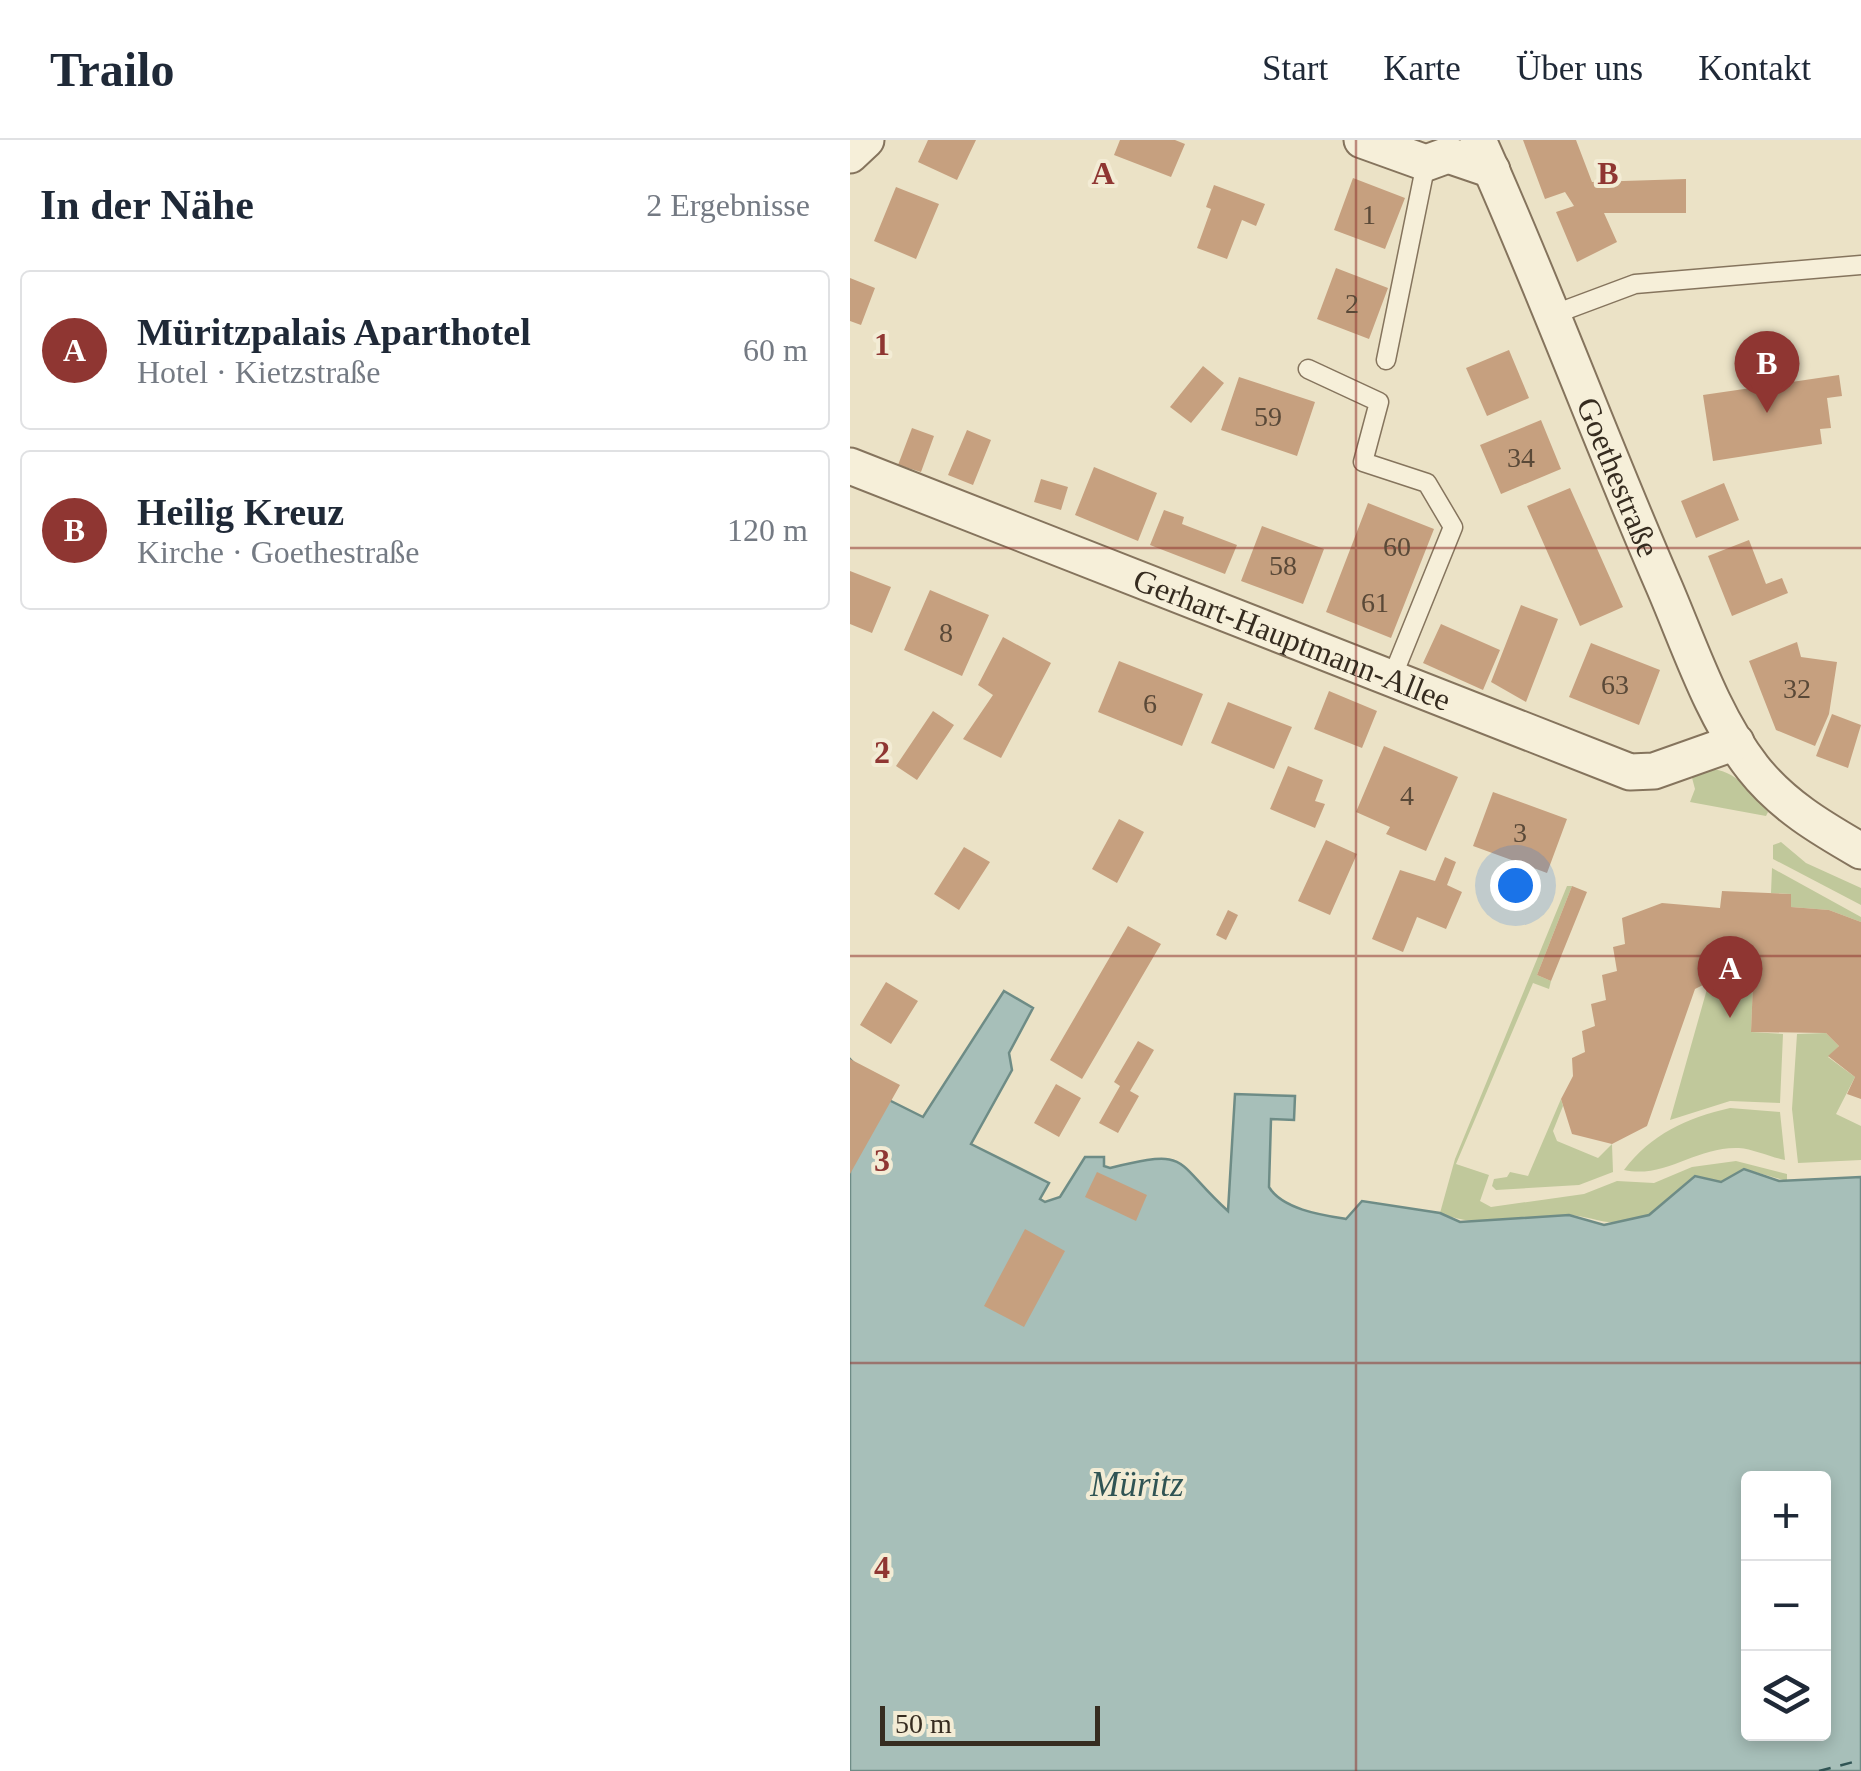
<!DOCTYPE html>
<html lang="de">
<head>
<meta charset="utf-8">
<style>
  :root { --surface:#fff; --page:#f2f2f3; --text:#1f2937; --muted:#747a83; --line:#e0e1e3; --accent:#8f3632 }
  body { margin:0; font-family:"Times New Roman",serif; background:var(--page); color:var(--text) }
  .controls { position:absolute; right:30px; bottom:30px; display:grid; overflow:hidden; border-radius:10px; box-shadow:0 5px 15px #0003 }
  .controls button { width:90px; height:90px; display:grid; place-items:center; padding:0; border:0; border-bottom:2px solid var(--line); background:var(--surface); color:var(--text); font:50px sans-serif }
  .scale { position:absolute; left:30px; bottom:25px; width:220px; box-sizing:border-box; padding-left:10px; border:5px solid #362c20; border-top:0; font-size:28px; line-height:35px; white-space:nowrap; color:#362c20; -webkit-text-stroke:8px #f3ecd5; paint-order:stroke }
  .you { position:absolute; left:665px; top:745px; width:35px; height:35px; margin:-25px; border:8px solid #fff; border-radius:50%; background:#1a73e8; box-shadow:0 0 0 15px #1a73e833 }
  .badge { display:grid; place-items:center; width:65px; height:65px; border-radius:50%; background:var(--accent); color:#fff; font-size:32px; font-weight:700 }
  .pin { position:absolute; translate:-50% -82px; filter:drop-shadow(0 2px 5px #0008) }
  .pin::after { content:''; position:absolute; top:52px; width:35px; height:30px; background:inherit; clip-path:polygon(0 0,100% 0,50% 100%) }
  .list { margin:0; padding:0; list-style:none }
  h2 { display:flex; justify-content:space-between; align-items:center; height:130px; margin:0; padding:0 40px; font-size:42px }
  h2 small { font-size:32px; font-weight:400; color:var(--muted) }
  .list li { display:grid; grid-template-columns:65px 1fr auto; gap:30px; align-items:center; box-sizing:border-box; height:160px; margin:0 20px 20px; padding:0 20px; border:2px solid var(--line); border-radius:10px }
  .list b { display:block; font-size:38px; white-space:nowrap }
  .list p { margin:0; font-size:32px; white-space:nowrap; color:var(--muted) }
  .list em { font-size:32px; font-style:normal; color:var(--muted) }
  .icon { flex:none; width:55px; height:55px; fill:none; stroke:currentColor; stroke-width:2; stroke-linecap:round; stroke-linejoin:round }
  .map { position:relative; flex:none; width:1011px; height:1631px; overflow:hidden }
  header { display:flex; align-items:center; gap:60px; box-sizing:border-box; height:140px; padding:0 50px; background:var(--surface); border-bottom:2px solid var(--line) }
  header strong { font-size:48px }
  nav { display:flex; gap:55px; margin-inline-start:auto; font-size:35px }
  main { display:flex }
  aside { flex:1; background:var(--surface) }
  .map>svg:first-child { display:block }
  .green { fill:#c0c89b }
  .water { fill:#a7bfb9; stroke:#6e8c86; stroke-width:2.5; fill-rule:evenodd }
  .lines { fill:none; stroke-linecap:round; stroke-linejoin:round }
  .ferry { stroke:#305454; stroke-width:2.5; stroke-dasharray:12 10; stroke-linecap:butt }
  .building { fill:#c6a07f }
  .lane-casing { stroke:#85745d; stroke-width:21 }
  .street-casing { stroke:#85745d; stroke-width:39 }
  .lane { stroke:#f6efd9; stroke-width:18 }
  .street { stroke:#f6efd9; stroke-width:35 }
  .grid { fill:none; stroke:#8f3632; stroke-width:2.5; stroke-opacity:0.55 }
  .labels { text-anchor:middle; stroke-width:8; stroke-linejoin:round; paint-order:stroke }
  .number-label { font-size:28px; fill:#5a4938 }
  .street-label { font-size:32px; fill:#362c20; stroke:#f3ecd5 }
  .water-label { font-size:35px; font-style:italic; fill:#305454; stroke:#f3ecd5 }
  .grid-label { font-size:32px; text-anchor:middle; font-weight:bold; fill:#8f3632; stroke:#f3ecd5; stroke-width:8; stroke-linejoin:round; paint-order:stroke }
</style>
</head>
<body>
<header>
<strong>Trailo</strong>
<nav><a>Start</a><a>Karte</a><a>Über uns</a><a>Kontakt</a></nav>
</header>
<main>
<aside>
<h2>In der Nähe<small>2 Ergebnisse</small></h2>
<ul class="list">
<li><span class="badge">A</span><div><b>Müritzpalais Aparthotel</b><p>Hotel · Kietzstraße</p></div><em>60 m</em></li>
<li><span class="badge">B</span><div><b>Heilig Kreuz</b><p>Kirche · Goethestraße</p></div><em>120 m</em></li>
</ul>
</aside>
<div class="map">
<svg width="1011" height="1631" viewBox="0 0 1011 1631">
  <rect width="100%" height="100%" fill="#ebe2c6"/>
  <path class="green" d="M856,629c30,-1 44,23 62,43l-2,4 -76,-14 5,-13 -4,-15z
    M931,702l25,21 55,25v17l-88,-46v-14z
    M922,728l89,49v5l-32,-12 -38,-3v-13l-20,-1z
    M717,746h5l-35,89 14,6 -2,8 -16,-6 -77,181 33,11 -9,26 11,6 93,-13 33,-13 37,2 38,-16 44,-6 51,13v7l-43,-12 -23,13 -26,-6c-14,12 -31,33 -48,40 -40,16 -52,-2 -84,-1 -42,2 -82,15 -123,-2l15,-54z
    M859,842l44,1 -2,49 32,2 -3,69 -50,-2 -60,19z
    M976,893l13,13 -11,11 27,20 -19,37 25,12v34l-63,3 -6,-54 5,-75z
    M711,959l2,7 -10,25 4,10 41,17 14,-14 1,28 -34,13 -83,5 -4,-4 2,-7 13,-2 3,-5 18,4z
    M880,968l50,4 5,48c-15,-3 -32,-11 -46,-12 -42,-2 -74,31 -115,22 27,-36 63,-52 106,-62z"/>
  <path class="water" d="M154,851l29,17 -24,45 3,17 -41,74 78,39 -9,16 5,3 15,-5 25,-40h19v9l6,2c82,-20 62,-8 118,43l7,-117 60,2 -1,24 -23,-1 -2,68c13,22 52,28 77,32l16,-18 78,12 20,9 109,-7 35,10 45,-10 46,-39 26,6 23,-13 35,12 82,-4v594h-1011v-712l41,42 32,16zM898,1338h76v256h-76z"/>
  <g class="lines">
    <path class="ferry" d="M969,1631l42,-11"/>
  </g>
  <path class="building" d="M78,0h48l-19,40 -39,-18z
    M270,0h55l10,4 -14,33 -57,-22z
    M673,0h53l16,42 94,-3v34h-82l13,29 -40,20 -21,-50 18,-6 -9,-14 -20,7z
    M503,38l52,20 -20,51 -51,-19z
    M364,45l51,19 -9,22 -14,-6 -15,39 -30,-11 14,-39 -5,-2z
    M46,47l43,17 -23,55 -42,-18z
    M486,128l52,20 -19,51 -52,-20z
    M0,138l25,10 -14,37 -11,-4z
    M659,210l20,48 -42,18 -21,-48z
    M353,226l21,17 -33,40 -21,-16z
    M989,235l3,21 -15,2 4,30 -11,1 2,15 -109,17 -10,-66z
    M389,237l76,25 -18,54 -76,-26z
    M691,280l20,49 -60,25 -21,-49z
    M62,288l22,8 -13,36 -23,-7z
    M117,290l24,10 -18,45 -25,-10z
    M244,327l63,26 -19,48 -63,-26z
    M191,339l27,8 -7,23 -27,-8z
    M874,343l15,37 -43,18 -15,-37z
    M720,348l53,119 -43,19 -53,-120z
    M518,363l66,26 -43,109 -65,-26z
    M314,370l20,7 -2,7 55,21 -12,29 -75,-29z
    M412,386l62,23 -21,55 -62,-23z
    M899,400l17,44 16,-6 6,15 -56,23 -24,-60z
    M0,431l41,16 -19,46 -22,-9z
    M80,450l59,25 -27,61 -58,-26z
    M671,465l37,14 -32,83 -35,-20z
    M591,484l59,26 -17,40 -60,-27z
    M153,497l48,26 -50,95 -38,-19 30,-44 -15,-10z
    M947,502l4,15 36,5 -8,52 -14,32 -39,-16 -27,-69z
    M741,503l69,27 -21,55 -70,-28z
    M269,521l84,33 -21,52 -84,-34z
    M479,551l48,20 -15,37 -48,-19z
    M378,562l64,25 -18,42 -63,-26z
    M83,571l21,14 -37,55 -21,-14z
    M982,574l29,11 -13,43 -32,-12z
    M534,606l74,31 -32,74 -40,-17 4,-7 -34,-15z
    M438,626l35,14 -8,21 10,3 -10,24 -45,-19z
    M643,652l74,27 -20,54 -74,-27z
    M269,679l25,13 -27,51 -25,-14z
    M476,700l31,14 -27,61 -32,-14z
    M114,707l26,15 -31,48 -25,-16z
    M595,717l11,5 -9,23 15,7 -16,37 -29,-12 -14,35 -31,-13 28,-69 35,11z
    M722,746l15,6 -36,89 -14,-6z
    M872,751l69,3v13l38,3 32,12v177l-14,-5 8,-17 -27,-21 11,-10 -13,-13 -75,-1 2,-49 -44,-1 -14,7 -48,137 -35,18 -40,-10 -11,-35 12,-23 -1,-18 13,-6 -3,-21 13,-5 -4,-22 15,-4 -4,-25 15,-4 -4,-24 12,-3 -3,-26 40,-15 58,5z
    M378,770l10,5 -12,25 -10,-5z
    M278,786l33,18 -79,135 -32,-19z
    M36,842l32,19 -27,43 -31,-19z
    M288,901l16,9 -24,41 9,5 -21,37 -19,-10 21,-37 -6,-4z
    M0,919l50,26 -50,89z
    M206,944l25,14 -22,39 -25,-14z
    M247,1032l50,23 -11,26 -51,-24z
    M175,1089l40,22 -41,76 -40,-21z"/>
  <g class="lines">
    <g class="lane-casing">
      <path id="lane" d="M702,175l83,-31 226,-19
        M536,220l40,-197
        M458,229l71,33 -16,60 64,21 26,44 -62,153"/>
    </g>
    <g class="street-casing">
      <g id="street">
        <path d="M512,0l64,23 22,-8 44,15"/>
        <path id="s1" d="M628,0c66,146 121,297 185,444 26,60 49,132 90,184 29,37 68,60 108,83"/>
        <path d="M0,15l16,-15"/>
        <path id="s2" d="M0,326l780,306 24,-1 82,-29"/>
      </g>
    </g>
    <use href="#lane" class="lane"/>
    <use href="#street" class="street"/>
  </g>
  <path class="grid" d="M506,0v1631M0,408h1011M0,816h1011M0,1223h1011"/>
  <g class="labels">
    <g class="number-label">
      <text x="519" y="84">1</text>
      <text x="502" y="173">2</text>
      <text x="418" y="286">59</text>
      <text x="671" y="327">34</text>
      <text x="547" y="416">60</text>
      <text x="433" y="435">58</text>
      <text x="525" y="472">61</text>
      <text x="96" y="502">8</text>
      <text x="765" y="554">63</text>
      <text x="947" y="558">32</text>
      <text x="300" y="573">6</text>
      <text x="557" y="665">4</text>
      <text x="670" y="702">3</text>
    </g>
    <g class="street-label">
      <text dy="11" stroke="none"><textPath href="#s1" startOffset="365">Goethestraße</textPath></text>
      <text dy="11" stroke="none"><textPath href="#s2" startOffset="475">Gerhart-Hauptmann-Allee</textPath></text>
    </g>
    <g class="water-label">
      <text x="287" y="1356">Müritz</text>
    </g>
  </g>
  <g class="grid-label">
    <text x="253" y="44">A</text>
    <text x="758" y="44">B</text>
    <text x="32" y="215">1</text>
    <text x="32" y="623">2</text>
    <text x="32" y="1031">3</text>
    <text x="32" y="1438">4</text>
  </g>
</svg>
<div class="controls">
<button>+</button>
<button>−</button>
<button><svg class="icon" aria-label="layers" viewBox="0 0 24 24"><path d="M12 4l9 5-9 5-9-5zM3 14l9 5 9-5"/></svg></button>
</div>
<div class="scale">50 m</div>
<div class="you"></div>
<div class="pin badge" style="left:880px;top:878px">A</div>
<div class="pin badge" style="left:917px;top:273px">B</div>
</div>
</main>
</body>
</html>
